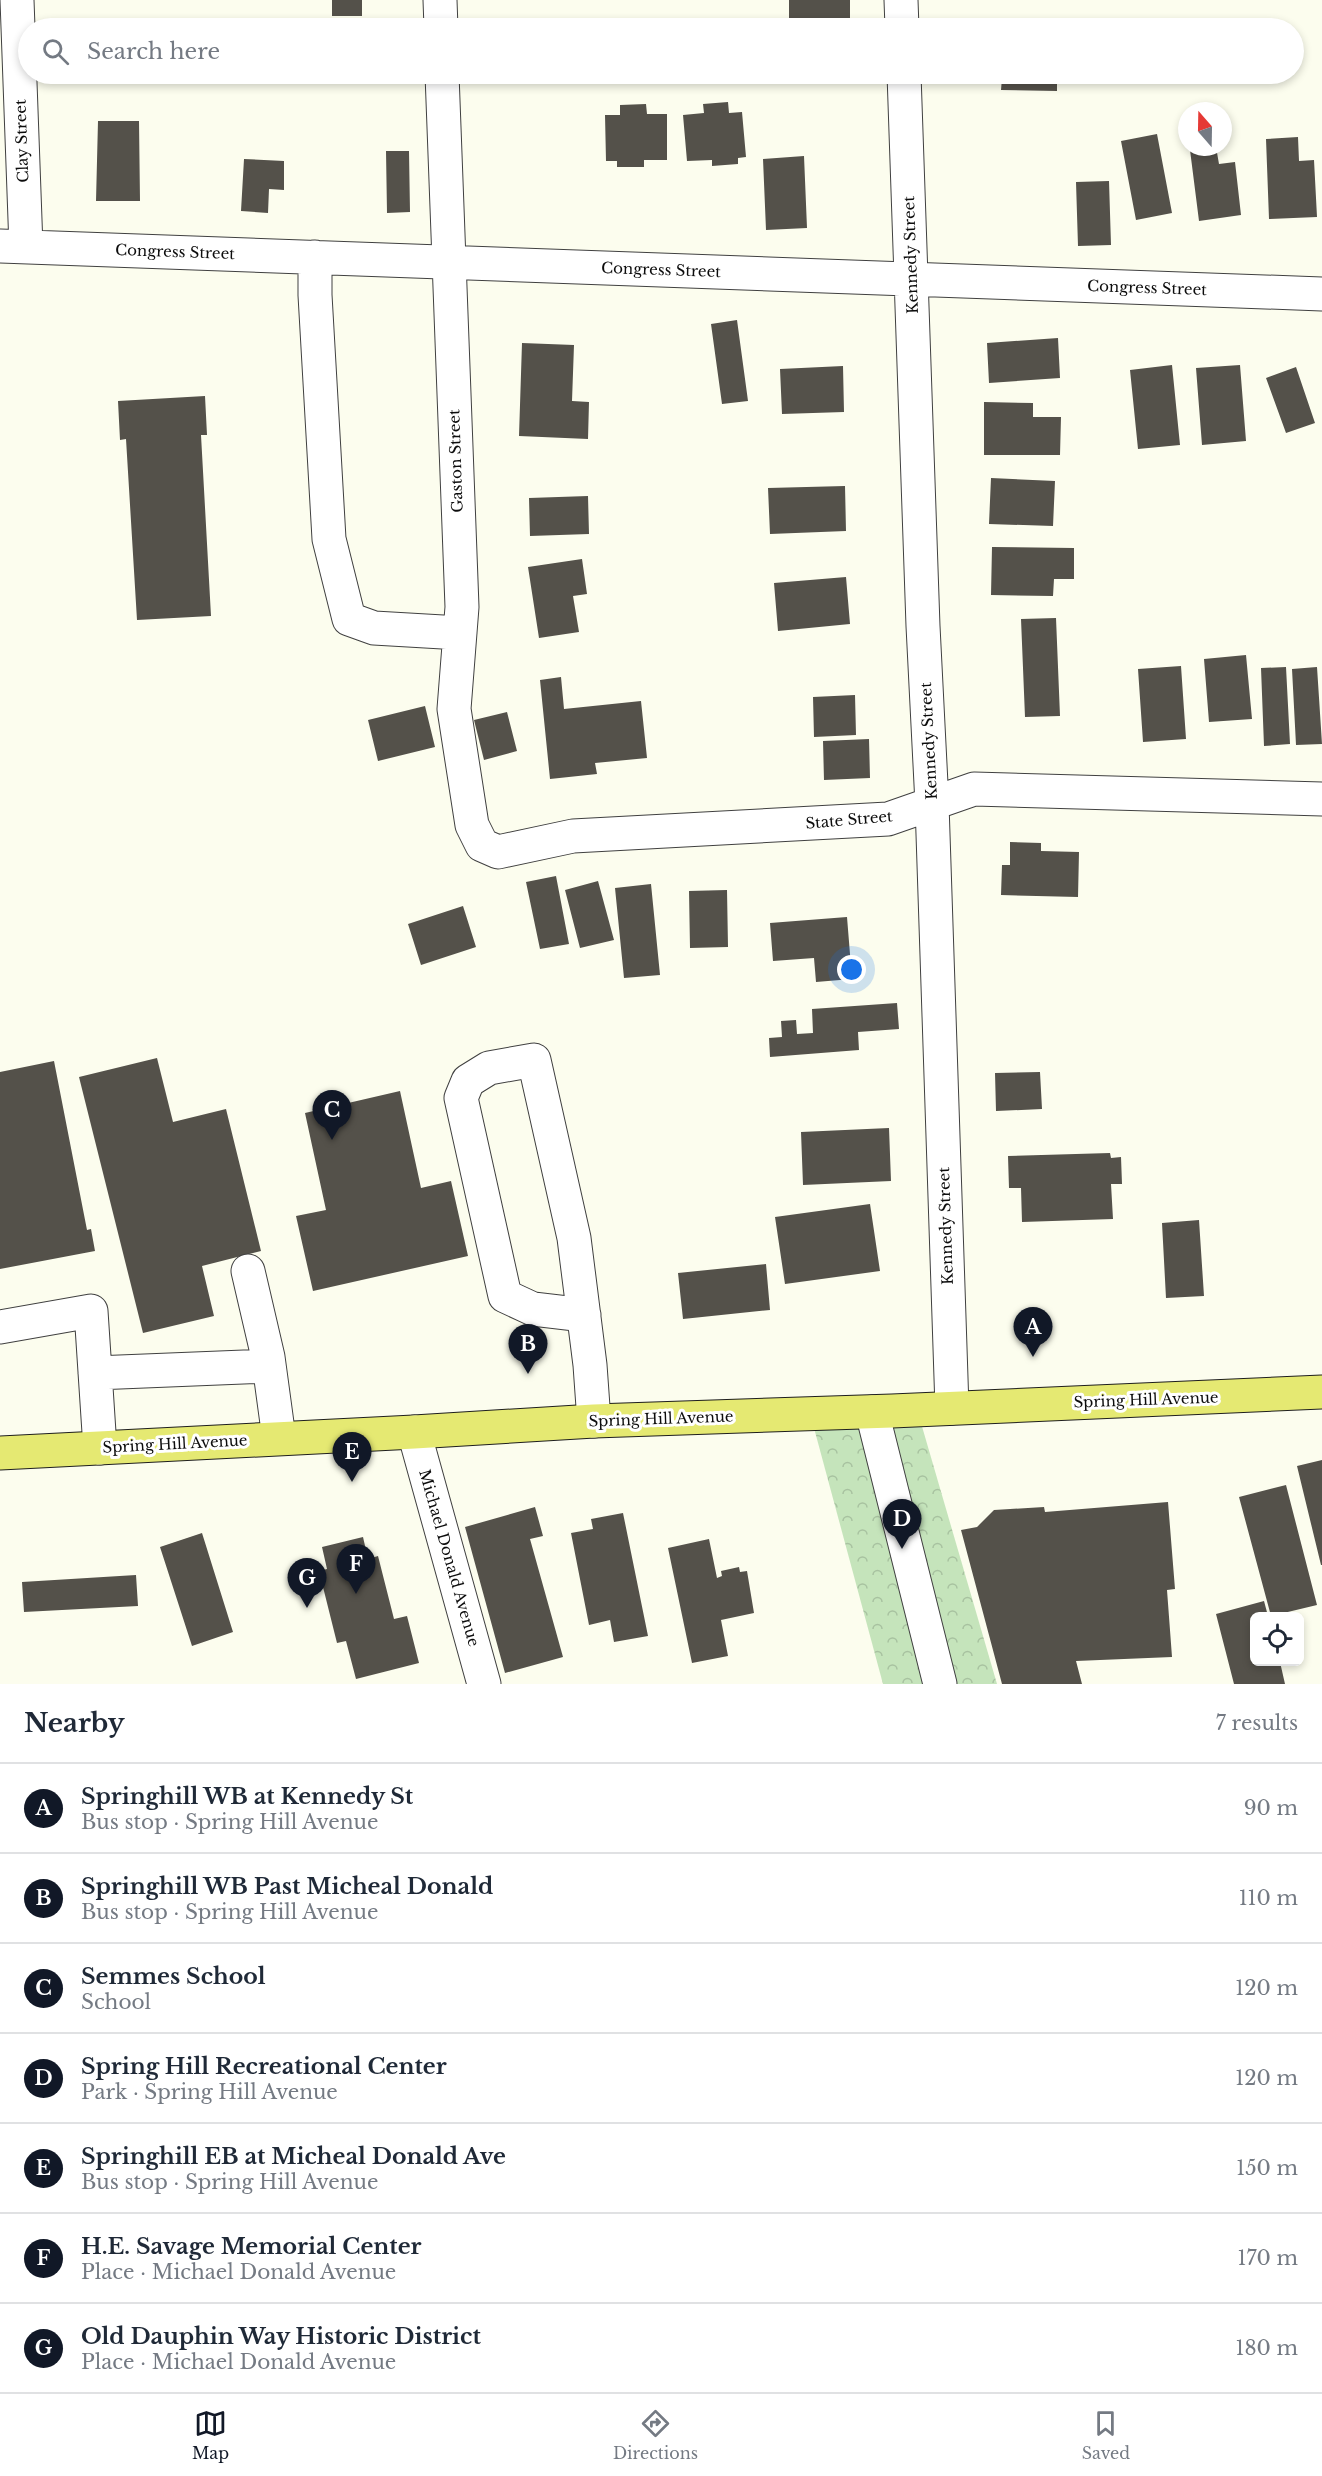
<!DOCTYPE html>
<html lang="en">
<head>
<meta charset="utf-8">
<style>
  :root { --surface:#fff; --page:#f6f6f7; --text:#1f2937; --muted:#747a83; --line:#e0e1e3; --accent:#111827 }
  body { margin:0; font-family:"Libre Baskerville",serif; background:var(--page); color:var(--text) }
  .controls { position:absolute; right:18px; bottom:18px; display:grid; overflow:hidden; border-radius:9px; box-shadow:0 3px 9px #0003 }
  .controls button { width:54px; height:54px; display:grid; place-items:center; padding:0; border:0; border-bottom:2px solid var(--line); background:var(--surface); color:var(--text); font:30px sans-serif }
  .compass { position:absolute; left:1178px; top:102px; width:54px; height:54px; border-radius:50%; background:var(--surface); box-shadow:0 3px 9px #0003; rotate:340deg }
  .you { position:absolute; left:852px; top:970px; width:21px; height:21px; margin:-15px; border:4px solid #fff; border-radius:50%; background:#1a73e8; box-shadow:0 0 0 9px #1a73e833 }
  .badge { display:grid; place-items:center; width:39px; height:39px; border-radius:50%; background:var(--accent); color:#fff; font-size:20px; font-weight:700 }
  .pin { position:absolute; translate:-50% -50px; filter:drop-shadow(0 2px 3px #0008) }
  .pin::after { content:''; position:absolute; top:32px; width:21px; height:18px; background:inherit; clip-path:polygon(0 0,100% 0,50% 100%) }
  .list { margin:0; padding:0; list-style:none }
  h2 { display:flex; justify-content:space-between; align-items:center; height:78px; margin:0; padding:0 24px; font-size:26px }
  h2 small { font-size:20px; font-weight:400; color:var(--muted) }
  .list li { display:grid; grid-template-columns:39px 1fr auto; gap:18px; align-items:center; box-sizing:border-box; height:90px; padding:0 24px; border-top:2px solid var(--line) }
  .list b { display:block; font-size:22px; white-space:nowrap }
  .list p { margin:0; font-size:20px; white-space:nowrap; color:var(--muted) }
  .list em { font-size:20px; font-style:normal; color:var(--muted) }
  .icon { flex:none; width:33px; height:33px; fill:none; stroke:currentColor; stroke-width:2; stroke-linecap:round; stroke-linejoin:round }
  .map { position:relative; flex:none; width:1322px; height:1684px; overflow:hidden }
  .search { position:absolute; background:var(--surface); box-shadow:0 3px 9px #0003; left:18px; right:18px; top:18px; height:66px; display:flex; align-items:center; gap:15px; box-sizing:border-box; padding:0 21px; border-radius:33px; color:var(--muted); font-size:22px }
  .sheet { height:708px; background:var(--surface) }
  nav { display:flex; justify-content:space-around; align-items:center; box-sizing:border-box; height:84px; border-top:2px solid var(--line); background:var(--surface); font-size:16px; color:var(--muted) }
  nav a { display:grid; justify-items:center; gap:3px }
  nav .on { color:var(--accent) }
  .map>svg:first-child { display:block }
  .park { fill:url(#park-crowns) }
  .building { fill:#54514a }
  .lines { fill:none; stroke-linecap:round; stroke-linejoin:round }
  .minor-casing { stroke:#404040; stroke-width:35 }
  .major-casing { stroke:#1e1e1e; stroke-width:35 }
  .minor { stroke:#fff; stroke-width:33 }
  .major { stroke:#e5e972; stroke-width:33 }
  .labels { text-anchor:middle; stroke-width:6; stroke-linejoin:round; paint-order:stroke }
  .street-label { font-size:15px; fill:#0d0d0d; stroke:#fff }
</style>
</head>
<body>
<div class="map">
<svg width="1322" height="1684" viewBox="0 0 1322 1684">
  <defs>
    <pattern id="park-crowns" width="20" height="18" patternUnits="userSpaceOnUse" patternTransform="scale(1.5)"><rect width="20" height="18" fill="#c5e4bb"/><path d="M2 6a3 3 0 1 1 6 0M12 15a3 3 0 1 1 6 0" fill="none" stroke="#a8c2a0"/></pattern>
  </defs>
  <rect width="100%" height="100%" fill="#fcfdee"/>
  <path class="park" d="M921,1423l76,261h-114l-69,-256z"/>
  <path class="building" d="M332,0h30v16h-30z
    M789,0h61v24l-61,-2z
    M973,74h84v17l-56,-1 1,-12h-29z
    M728,102l1,11 13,-1 4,45 -8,1v6l-26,2v-6l-25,1 -4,-46 21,-2 -1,-9z
    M646,104l1,10h20v46h-23v7h-27v-6h-11l-1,-46h15v-10z
    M98,121h41l1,80h-44z
    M1157,134l15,79 -36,7 -15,-79z
    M1298,137l1,24 15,-1 3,57 -48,2 -3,-80z
    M1216,147l3,17 16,-2 6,53 -42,6 -9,-71z
    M386,151h23l1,61 -23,1z
    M804,156l3,72 -41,2 -3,-71z
    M244,159l40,2v29l-15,-1 -1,24 -27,-2z
    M1109,181l2,64 -33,1 -2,-64z
    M737,320l11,81 -26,3 -11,-80z
    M1058,338l2,40 -71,5 -2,-40z
    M522,343l52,2 -2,56 17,1 -1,37 -69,-3z
    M1172,365l8,80 -42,4 -8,-79z
    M1240,365l6,76 -44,4 -6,-77z
    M843,366l1,46 -62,2 -2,-45z
    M1296,367l19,56 -29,10 -20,-55z
    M205,396l2,39h-6l10,181 -74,4 -11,-181 -6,1 -2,-39z
    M984,402l49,1v14h28l-1,38h-76z
    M991,478l64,3 -2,45 -64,-2z
    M845,486l1,45 -76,3 -2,-46z
    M588,496l1,38 -59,2 -1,-38z
    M992,547l82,1v31h-20l-1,17 -62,-1z
    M582,559l5,35 -14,2 6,36 -40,6 -11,-71z
    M846,577l4,47 -72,7 -4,-48z
    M1056,618l4,98 -35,1 -4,-98z
    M1246,655l6,64 -43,3 -5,-63z
    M1181,666l5,73 -43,3 -5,-73z
    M1286,667l4,77 -26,2 -3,-78z
    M1317,667l5,77 -26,1 -4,-76z
    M561,677l3,32 77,-8 6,57 -52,5 2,11 -47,5 -10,-99z
    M855,695l1,40 -42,2 -1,-40z
    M425,706l10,41 -57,14 -10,-41z
    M507,712l10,39 -33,9 -10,-40z
    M869,739l1,39 -46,2 -1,-39z
    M1010,842l31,1v8l38,1 -1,45 -77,-2 1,-30h8z
    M556,876l13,68 -29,5 -14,-67z
    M598,881l16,59 -34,8 -15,-58z
    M651,884l9,91 -36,3 -9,-90z
    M727,890l1,57 -38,1 -1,-57z
    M463,906l13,41 -55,18 -13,-41z
    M847,917l5,62 -36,3 -2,-24 -41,3 -3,-38z
    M897,1003l2,26 -41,3 1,18 -89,7 -1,-19 13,-1 -1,-16 15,-1 1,14 16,-1 -1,-24z
    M157,1058l16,64 53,-13 35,142 -59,15 12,50 -71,17 -64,-256z
    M54,1061l33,169 4,-1 4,22 -95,18v-197z
    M1040,1072l2,37 -46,2 -1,-38z
    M400,1091l21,97 30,-7 17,75 -155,35 -17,-75 30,-6 -21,-97z
    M889,1128l2,53 -88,4 -2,-53z
    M1110,1153l1,5 10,-1 1,27h-11l2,35 -91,3 -1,-34h-12l-1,-32z
    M870,1204l10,67 -95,13 -10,-67z
    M1199,1220l5,76 -38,2 -4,-75z
    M766,1264l4,46 -87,9 -5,-46z
    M1322,1460v105h-1l-24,-99z
    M1286,1485l31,120 -46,11 -32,-119z
    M1168,1502l7,87 -8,1 5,67 -96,4 6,23h-80l-41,-154 16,-3 17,-17 50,-3 1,5z
    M535,1507l8,29 -13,3 33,118 -58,16 -40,-146z
    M623,1513l25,123 -34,6 -4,-22 -21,5 -18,-92 22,-4 -2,-10z
    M202,1533l31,99 -41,14 -32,-99z
    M363,1537l5,22 10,-3 16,63 13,-3 12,47 -63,16 -10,-38 -9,2 -18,-72 8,-2 -5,-22z
    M709,1539l8,39 5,-2 -1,-5 18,-4 1,5 7,-1 7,42 -33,7 7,36 -36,7 -24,-115z
    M136,1575l2,31 -114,6 -2,-30z
    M1264,1601l4,15h-14v46h26l5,22h-51l-18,-70z"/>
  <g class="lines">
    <g class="minor-casing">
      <path id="minor" d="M17,0l9,247
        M440,0l1,28
        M901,0l1,28
        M442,74l20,533 -8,102 18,116 10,20 16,7 75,-16 315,-17 86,-30 348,10
        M904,74l19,552 9,178 20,604
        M0,246l1322,48
        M315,257v38l14,244 20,80 25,9 86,5
        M248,1271l20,86 11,81
        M584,1315l-51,-6 -28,-13 -44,-198 7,-17 21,-13 45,-8 40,178 16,127 4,56
        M0,1327l91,-16 9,137
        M95,1373l174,-7
        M872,1412l68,272
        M414,1432l70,252"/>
    </g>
    <g class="major-casing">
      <path id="major" d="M0,1453l414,-21 180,-11 298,-10 430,-19"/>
    </g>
    <use href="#minor" class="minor"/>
    <use href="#major" class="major"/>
  </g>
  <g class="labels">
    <g class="street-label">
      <text transform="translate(22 141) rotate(-92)" y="5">Clay Street</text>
      <text transform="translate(175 252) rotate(2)" y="5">Congress Street</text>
      <text transform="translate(911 255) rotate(-92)" y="5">Kennedy Street</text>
      <text transform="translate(661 270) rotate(2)" y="5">Congress Street</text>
      <text transform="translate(1147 288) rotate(2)" y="5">Congress Street</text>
      <text transform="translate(456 461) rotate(-92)" y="5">Gaston Street</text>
      <text transform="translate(929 741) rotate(-93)" y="5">Kennedy Street</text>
      <text transform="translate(849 820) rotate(-5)" y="5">State Street</text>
      <text transform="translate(946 1226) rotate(-92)" y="5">Kennedy Street</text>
      <text transform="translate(1146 1400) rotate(-2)" y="5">Spring Hill Avenue</text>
      <text transform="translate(661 1419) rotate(-2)" y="5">Spring Hill Avenue</text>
      <text transform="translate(175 1444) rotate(-3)" y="5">Spring Hill Avenue</text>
      <text transform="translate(449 1558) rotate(74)" y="5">Michael Donald Avenue</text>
    </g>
  </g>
</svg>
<div class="controls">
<button><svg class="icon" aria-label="locate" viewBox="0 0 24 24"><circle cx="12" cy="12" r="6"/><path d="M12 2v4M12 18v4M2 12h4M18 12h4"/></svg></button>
</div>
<svg class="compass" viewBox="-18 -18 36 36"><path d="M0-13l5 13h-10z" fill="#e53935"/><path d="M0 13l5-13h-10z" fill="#747a83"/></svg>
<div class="you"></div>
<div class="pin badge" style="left:1033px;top:1357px">A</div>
<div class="pin badge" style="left:528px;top:1374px">B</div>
<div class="pin badge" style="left:332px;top:1140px">C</div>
<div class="pin badge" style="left:902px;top:1549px">D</div>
<div class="pin badge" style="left:352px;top:1482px">E</div>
<div class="pin badge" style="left:356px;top:1594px">F</div>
<div class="pin badge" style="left:307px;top:1608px">G</div>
<div class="search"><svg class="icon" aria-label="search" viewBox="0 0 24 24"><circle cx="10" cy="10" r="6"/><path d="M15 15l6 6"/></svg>Search here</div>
</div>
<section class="sheet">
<h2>Nearby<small>7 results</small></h2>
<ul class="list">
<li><span class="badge">A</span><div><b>Springhill WB at Kennedy St</b><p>Bus stop · Spring Hill Avenue</p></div><em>90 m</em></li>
<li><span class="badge">B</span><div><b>Springhill WB Past Micheal Donald</b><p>Bus stop · Spring Hill Avenue</p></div><em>110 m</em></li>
<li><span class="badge">C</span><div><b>Semmes School</b><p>School</p></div><em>120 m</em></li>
<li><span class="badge">D</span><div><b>Spring Hill Recreational Center</b><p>Park · Spring Hill Avenue</p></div><em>120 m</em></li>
<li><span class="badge">E</span><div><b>Springhill EB at Micheal Donald Ave</b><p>Bus stop · Spring Hill Avenue</p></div><em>150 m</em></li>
<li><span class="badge">F</span><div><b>H.E. Savage Memorial Center</b><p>Place · Michael Donald Avenue</p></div><em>170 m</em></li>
<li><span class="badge">G</span><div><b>Old Dauphin Way Historic District</b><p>Place · Michael Donald Avenue</p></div><em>180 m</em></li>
</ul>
</section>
<nav>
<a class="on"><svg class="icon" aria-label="map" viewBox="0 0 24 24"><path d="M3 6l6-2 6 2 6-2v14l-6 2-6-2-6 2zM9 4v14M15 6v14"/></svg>Map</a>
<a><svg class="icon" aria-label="directions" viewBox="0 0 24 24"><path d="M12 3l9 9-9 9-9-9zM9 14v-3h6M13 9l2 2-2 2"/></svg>Directions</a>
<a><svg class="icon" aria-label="saved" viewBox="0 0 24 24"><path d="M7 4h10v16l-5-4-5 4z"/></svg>Saved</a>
</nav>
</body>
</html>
